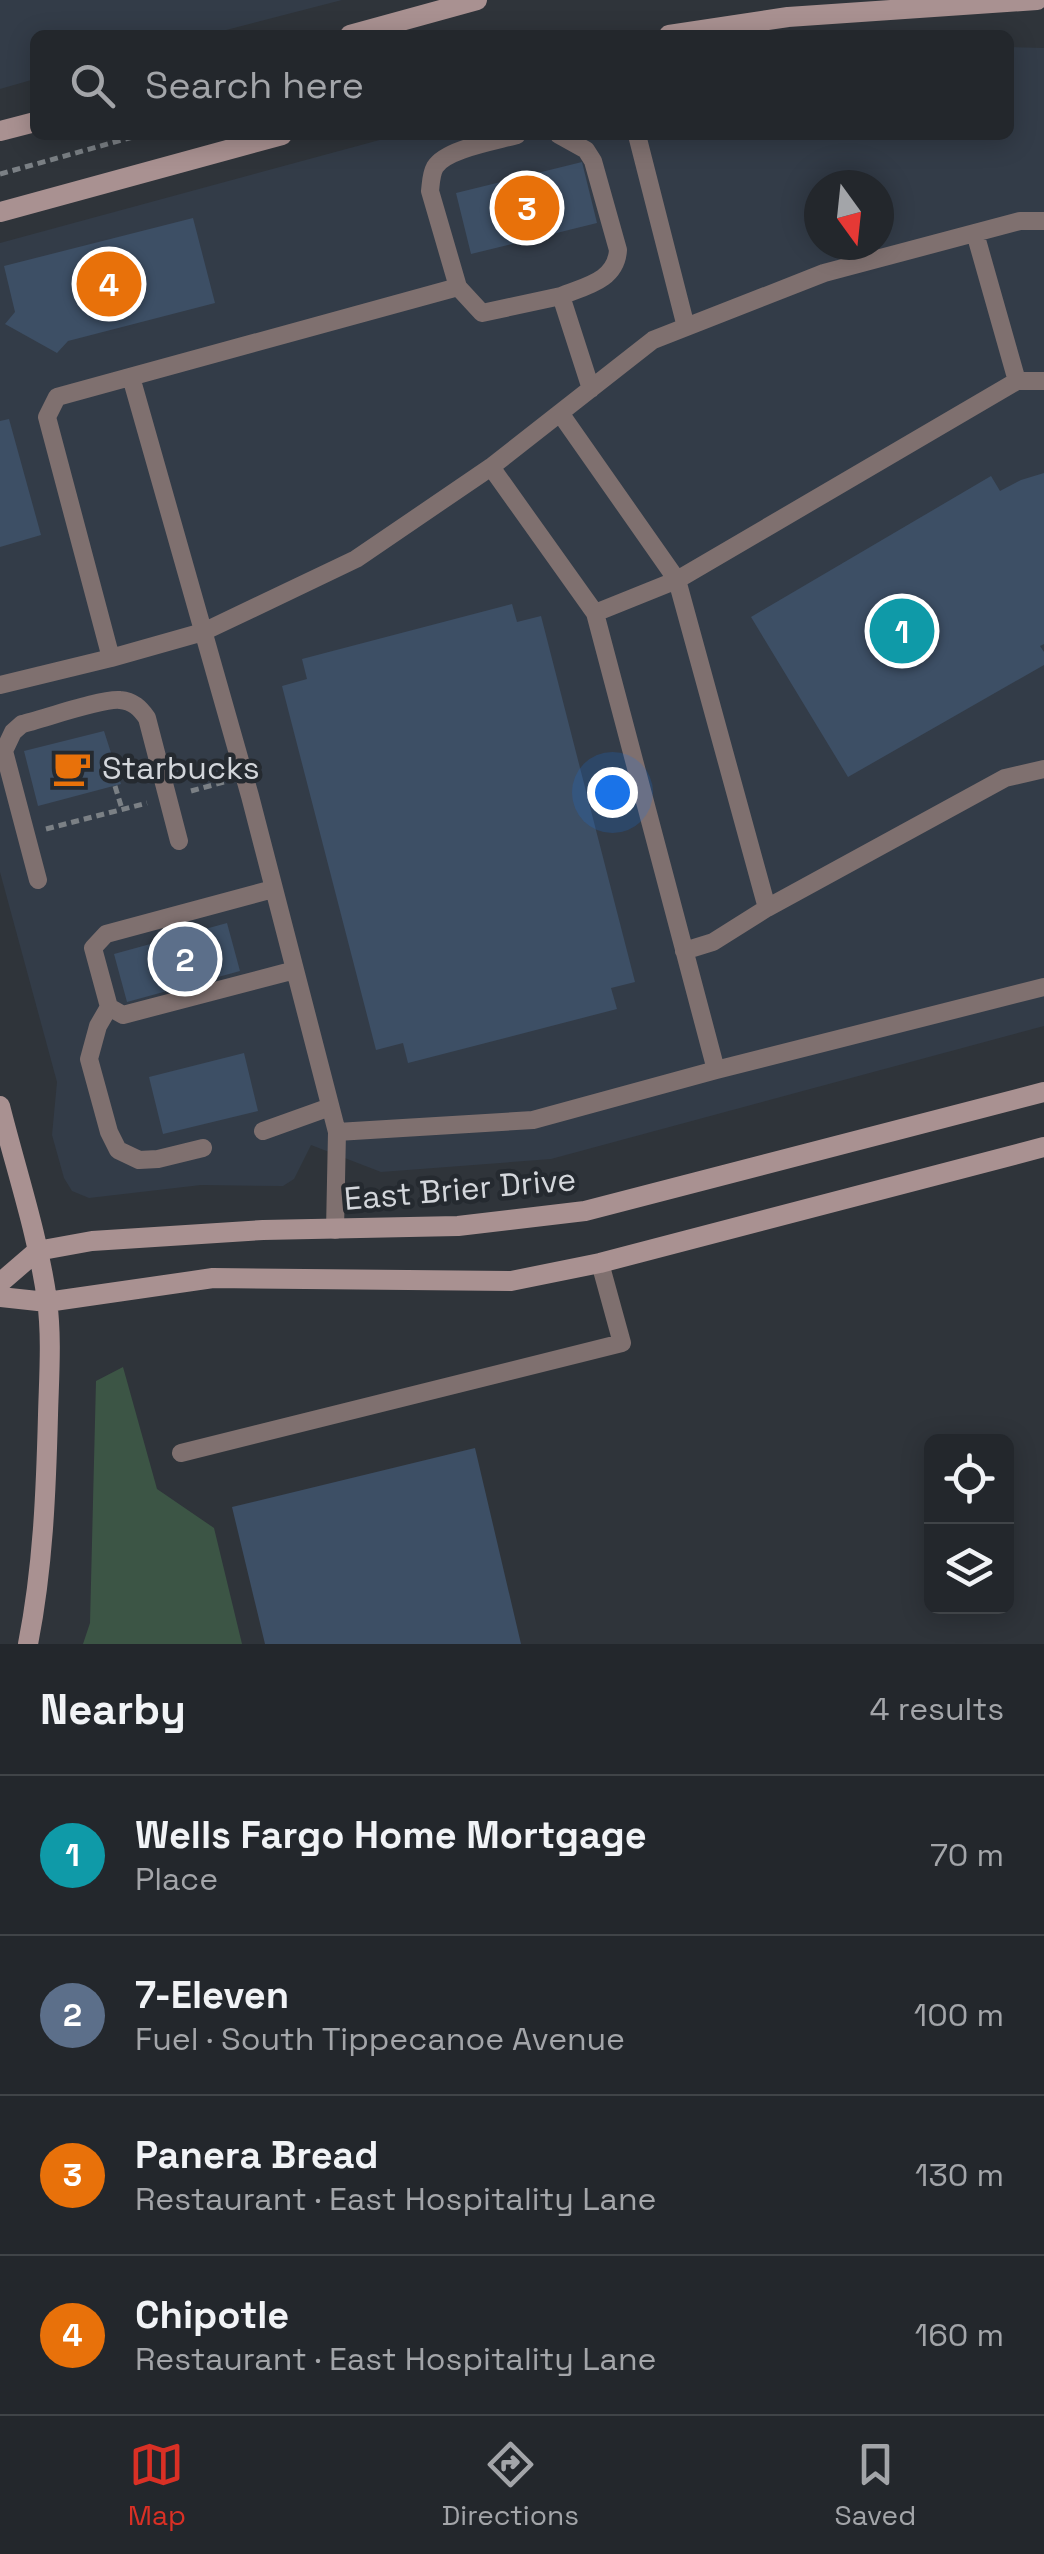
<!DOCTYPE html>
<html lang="en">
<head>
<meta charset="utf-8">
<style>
  :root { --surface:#23272c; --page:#2b2f34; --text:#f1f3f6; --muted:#a3a5a9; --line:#404448; --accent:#d93025 }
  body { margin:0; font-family:"Space Grotesk",sans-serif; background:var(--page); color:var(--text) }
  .controls { position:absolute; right:30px; bottom:30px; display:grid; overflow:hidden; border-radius:15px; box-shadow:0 5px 25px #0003 }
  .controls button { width:90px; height:90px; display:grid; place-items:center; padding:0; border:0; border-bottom:2px solid var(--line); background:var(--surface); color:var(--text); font:50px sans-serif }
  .compass { position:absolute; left:804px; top:170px; width:90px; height:90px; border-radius:50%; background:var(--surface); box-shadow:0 5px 25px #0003; rotate:165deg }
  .you { position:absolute; left:612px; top:792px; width:35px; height:35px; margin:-25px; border:8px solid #fff; border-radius:50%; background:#1a73e8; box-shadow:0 0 0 15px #1a73e833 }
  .badge { display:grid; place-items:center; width:65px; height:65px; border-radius:50%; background:var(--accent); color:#fff; font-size:32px; font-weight:700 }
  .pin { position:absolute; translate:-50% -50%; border:5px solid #fff; box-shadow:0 2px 10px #0006 }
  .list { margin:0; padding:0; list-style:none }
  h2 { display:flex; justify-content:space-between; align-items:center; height:130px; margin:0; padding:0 40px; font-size:42px }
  h2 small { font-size:32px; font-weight:400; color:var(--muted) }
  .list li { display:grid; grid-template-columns:65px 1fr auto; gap:30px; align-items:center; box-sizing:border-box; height:160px; padding:0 40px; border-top:2px solid var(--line) }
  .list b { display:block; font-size:38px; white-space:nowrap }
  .list p { margin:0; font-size:32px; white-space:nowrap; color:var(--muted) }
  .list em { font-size:32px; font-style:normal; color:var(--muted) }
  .icon { flex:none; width:55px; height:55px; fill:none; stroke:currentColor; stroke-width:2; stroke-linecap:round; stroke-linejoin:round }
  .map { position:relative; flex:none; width:1044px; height:1644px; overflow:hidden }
  .search { position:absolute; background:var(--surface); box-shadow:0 5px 25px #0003; left:30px; right:30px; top:30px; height:110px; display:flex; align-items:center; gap:25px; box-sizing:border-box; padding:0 35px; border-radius:15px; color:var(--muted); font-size:38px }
  .sheet { height:770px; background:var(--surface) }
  nav { display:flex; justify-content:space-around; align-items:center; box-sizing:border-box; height:140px; border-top:2px solid var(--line); background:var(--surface); font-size:28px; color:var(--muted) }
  nav a { display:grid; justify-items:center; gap:5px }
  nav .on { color:var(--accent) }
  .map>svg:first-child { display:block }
  .built { fill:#333c48; fill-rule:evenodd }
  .green { fill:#3c5545 }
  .building { fill:#3d4f65 }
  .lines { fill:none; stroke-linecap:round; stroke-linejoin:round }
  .path { stroke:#7b8085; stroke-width:5; stroke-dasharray:8 5; stroke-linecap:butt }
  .lane { stroke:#7f706f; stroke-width:18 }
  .secondary { stroke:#a99191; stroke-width:20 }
  .labels { text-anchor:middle; stroke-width:9; stroke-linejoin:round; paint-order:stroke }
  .poi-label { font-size:32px; fill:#d3d6db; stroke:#252a30; text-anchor:start }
  .street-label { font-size:32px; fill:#d3d6db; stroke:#252a30 }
</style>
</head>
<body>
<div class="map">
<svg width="1044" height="1644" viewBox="0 0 1044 1644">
  <rect width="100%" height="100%" fill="#2f343a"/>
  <path class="built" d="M0,0h342l-135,35h-172v44l-35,10z
    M1009,47l35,1v978l-493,133 -170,13 -70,-27 -17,34 -11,7 -82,-1 -112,13 -17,-7 -8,-13 -12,-43 5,-53 -57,-210v-629l398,-108h611zM819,185h60v60h-60z"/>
  <path class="green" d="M123,1367l34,122 57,39 28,116h-159l7,-21 6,-242z"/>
  <path class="building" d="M582,162l15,61 -126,31 -15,-61z
    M193,218l22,85 -147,38 -11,12 -52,-29 10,-12 -11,-46z
    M9,419l32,116 -41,12v-126z
    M1044,473v171l-4,2 4,6v13l-196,112 -97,-160 240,-141 9,15 21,-11z
    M512,604l5,18 24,-6 94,366 -24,6 6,21 -209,54 -5,-20 -27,7 -94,-364 25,-7 -5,-20z
    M104,731l17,53 -83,22 -14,-55z
    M227,923l13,48 -113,31 -13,-48z
    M244,1053l14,58 -95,23 -14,-57z
    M475,1448l46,196h-256l-33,-137z"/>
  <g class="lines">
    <path class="path" d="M0,174l140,-39
      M115,786l7,23
      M191,791l33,-9
      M46,829l101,-26"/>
    <path class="lane" d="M559,135l27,15 7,11 25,89c-2,31 -33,36 -57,46
      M637,135l49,192
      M975,233l42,148
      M458,287l-28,-96c1,-8 1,-17 5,-24 11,-18 61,-26 82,-32
      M131,377l119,419 87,336 -2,98
      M560,413l117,167 90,328
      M491,467l104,146 121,457
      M595,613l82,-33 340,-199h27
      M111,658l-64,-241 10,-20 401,-110 24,26 79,-17 30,93
      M0,685l111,-27 92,-26 153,-73 135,-92 162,-127 171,-67 196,-52h24
      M38,880l-34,-129 9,-19 9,-8c21,-5 81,-26 98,-24 13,1 20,8 27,18l32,123
      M273,889l-167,45 -13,14 16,59 14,8 172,-45
      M684,951l29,-9 54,-34 238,-130 39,-9
      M109,1007l-11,19 -9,33 20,73 9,18 21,10 19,-1 45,-11
      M263,1131l67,-24
      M337,1132l196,-12 183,-50 328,-83
      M181,1453l441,-110 -22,-80"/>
    <path class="secondary" d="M350,35l127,-35
      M669,35l119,-18 249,-17
      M0,131l35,-9
      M0,212l282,-77
      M0,1106c16,64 38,129 47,194 5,38 2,77 1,115 -2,77 -5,153 -20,229
      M0,1283l37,-32 55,-10 171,-11 195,-4 127,-15 459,-119
      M0,1297l47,5 166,-24 298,3 89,-18 444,-116"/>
  </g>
  <defs>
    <g id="cafe-bare" transform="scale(3)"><path d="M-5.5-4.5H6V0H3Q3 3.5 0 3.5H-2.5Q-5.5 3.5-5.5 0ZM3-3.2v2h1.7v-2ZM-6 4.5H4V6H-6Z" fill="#e8710a" stroke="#252a30" stroke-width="2.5" paint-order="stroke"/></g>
  </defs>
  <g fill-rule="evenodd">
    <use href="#cafe-bare" x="72" y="768"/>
  </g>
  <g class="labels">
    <g class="poi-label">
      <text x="102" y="779">Starbucks</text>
    </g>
    <g class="street-label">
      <text transform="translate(460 1189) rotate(-5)" y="11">East Brier Drive</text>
    </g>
  </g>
</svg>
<div class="controls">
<button><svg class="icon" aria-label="locate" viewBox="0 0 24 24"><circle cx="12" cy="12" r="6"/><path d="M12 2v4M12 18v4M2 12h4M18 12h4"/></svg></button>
<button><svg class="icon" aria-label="layers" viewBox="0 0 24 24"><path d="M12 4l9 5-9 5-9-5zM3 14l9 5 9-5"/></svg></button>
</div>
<svg class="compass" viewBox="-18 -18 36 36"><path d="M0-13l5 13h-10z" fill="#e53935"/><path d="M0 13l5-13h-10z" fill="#a3a5a9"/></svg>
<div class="you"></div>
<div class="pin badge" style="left:902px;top:631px;background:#0f9aa8">1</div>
<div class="pin badge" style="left:185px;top:959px;background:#5c6f8a">2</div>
<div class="pin badge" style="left:527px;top:208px;background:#e8710a">3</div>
<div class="pin badge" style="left:109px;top:284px;background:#e8710a">4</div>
<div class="search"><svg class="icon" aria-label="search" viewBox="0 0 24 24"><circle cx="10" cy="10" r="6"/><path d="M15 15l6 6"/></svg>Search here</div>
</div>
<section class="sheet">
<h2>Nearby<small>4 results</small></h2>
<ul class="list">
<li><span class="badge" style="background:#0f9aa8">1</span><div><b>Wells Fargo Home Mortgage</b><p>Place</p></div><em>70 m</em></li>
<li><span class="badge" style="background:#5c6f8a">2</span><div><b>7-Eleven</b><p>Fuel · South Tippecanoe Avenue</p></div><em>100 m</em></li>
<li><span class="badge" style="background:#e8710a">3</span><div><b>Panera Bread</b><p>Restaurant · East Hospitality Lane</p></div><em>130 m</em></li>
<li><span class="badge" style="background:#e8710a">4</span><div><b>Chipotle</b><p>Restaurant · East Hospitality Lane</p></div><em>160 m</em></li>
</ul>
</section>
<nav>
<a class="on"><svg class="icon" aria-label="map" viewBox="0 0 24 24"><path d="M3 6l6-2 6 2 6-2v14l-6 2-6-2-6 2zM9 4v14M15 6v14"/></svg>Map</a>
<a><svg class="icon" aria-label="directions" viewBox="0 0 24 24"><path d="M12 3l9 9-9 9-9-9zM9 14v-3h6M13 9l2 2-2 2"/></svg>Directions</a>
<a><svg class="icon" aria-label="saved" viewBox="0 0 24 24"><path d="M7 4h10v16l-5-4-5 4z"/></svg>Saved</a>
</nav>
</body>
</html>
